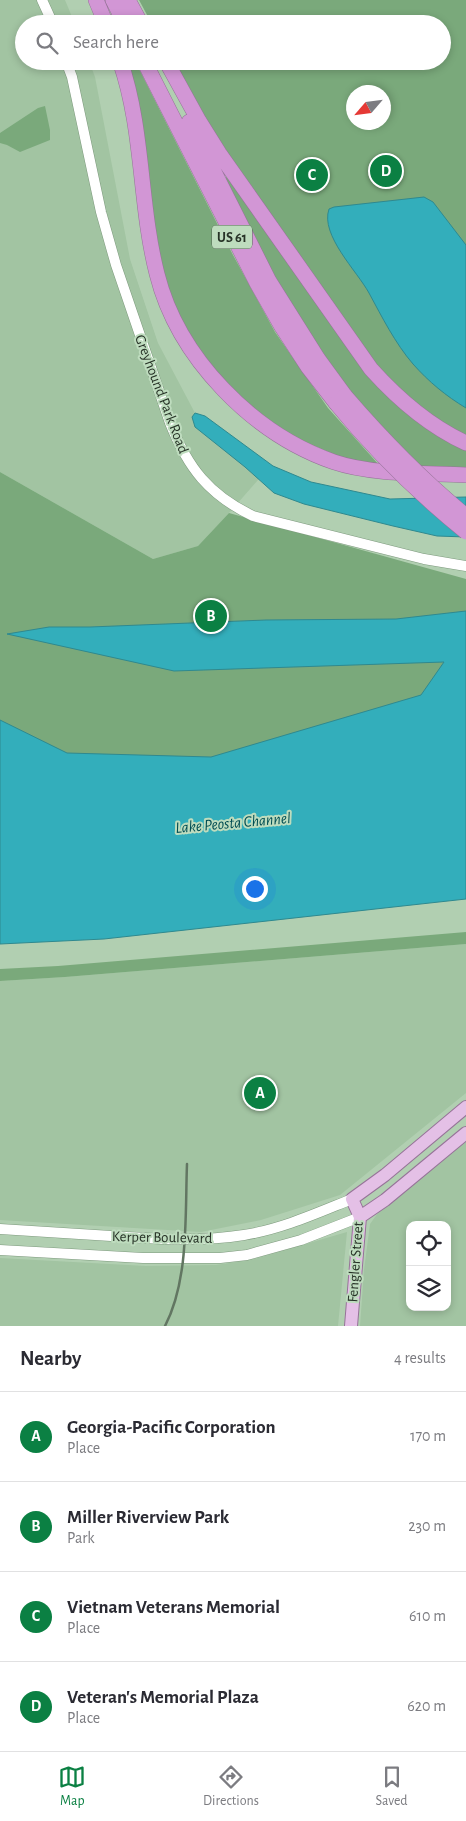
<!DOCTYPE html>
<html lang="en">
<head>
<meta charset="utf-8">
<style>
  :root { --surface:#fff; --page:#f7f7f7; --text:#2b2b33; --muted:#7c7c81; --line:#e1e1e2; --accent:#0b8043 }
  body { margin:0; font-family:"Alegreya Sans",sans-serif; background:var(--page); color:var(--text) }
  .controls { position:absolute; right:15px; bottom:15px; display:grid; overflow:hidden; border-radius:10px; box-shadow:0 2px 8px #0003 }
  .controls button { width:45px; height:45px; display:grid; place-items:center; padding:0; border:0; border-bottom:1px solid var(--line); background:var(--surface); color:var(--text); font:25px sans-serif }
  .compass { position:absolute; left:346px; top:85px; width:45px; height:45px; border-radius:50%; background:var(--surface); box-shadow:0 2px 8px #0003; rotate:242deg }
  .you { position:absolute; left:254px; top:888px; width:18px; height:18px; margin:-12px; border:4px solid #fff; border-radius:50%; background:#1a73e8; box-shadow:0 0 0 8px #1a73e833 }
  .badge { display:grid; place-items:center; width:32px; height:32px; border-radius:50%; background:var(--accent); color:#fff; font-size:16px; font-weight:700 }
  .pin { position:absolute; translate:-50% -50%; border:2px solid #fff; box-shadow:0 1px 5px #0006 }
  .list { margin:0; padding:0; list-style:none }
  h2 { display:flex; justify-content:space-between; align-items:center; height:65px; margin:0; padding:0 20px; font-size:21px }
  h2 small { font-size:16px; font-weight:400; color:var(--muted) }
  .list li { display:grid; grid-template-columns:32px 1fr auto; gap:15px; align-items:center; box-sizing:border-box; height:90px; padding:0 20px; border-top:1px solid var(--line) }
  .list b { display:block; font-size:19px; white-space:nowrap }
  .list p { margin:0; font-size:16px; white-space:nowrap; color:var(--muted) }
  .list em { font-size:16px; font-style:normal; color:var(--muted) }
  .icon { flex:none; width:28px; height:28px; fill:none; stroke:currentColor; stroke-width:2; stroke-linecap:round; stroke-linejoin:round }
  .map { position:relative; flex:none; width:466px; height:1326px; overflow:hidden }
  .search { position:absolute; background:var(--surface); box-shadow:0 2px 8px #0003; left:15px; right:15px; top:15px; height:55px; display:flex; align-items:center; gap:12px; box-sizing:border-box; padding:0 18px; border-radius:28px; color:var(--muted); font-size:19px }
  .sheet { height:425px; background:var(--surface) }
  nav { display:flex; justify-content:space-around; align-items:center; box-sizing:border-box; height:70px; border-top:1px solid var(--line); background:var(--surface); font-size:14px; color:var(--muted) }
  nav a { display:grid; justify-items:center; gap:2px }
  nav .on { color:var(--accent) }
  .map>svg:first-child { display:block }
  .built { fill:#a2c4a2; fill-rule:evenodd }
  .green { fill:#7aa97b; fill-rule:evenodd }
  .water { fill:#33aebb; stroke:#2f898f }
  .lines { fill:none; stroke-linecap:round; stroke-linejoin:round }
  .minor-casing { stroke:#7e9a7e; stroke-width:11 }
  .major-casing { stroke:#967398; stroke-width:14 }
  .highway-casing { stroke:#967398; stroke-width:16 }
  .minor { stroke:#fff; stroke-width:10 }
  .major { stroke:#e4c0e6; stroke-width:12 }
  .highway { stroke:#d296d5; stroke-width:15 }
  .rail { stroke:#627662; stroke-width:2.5 }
  .highway-bridge-casing { stroke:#967398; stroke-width:16; stroke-linecap:butt }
  .highway-bridge { stroke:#d296d5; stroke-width:15 }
  .labels { text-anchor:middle; stroke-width:4; stroke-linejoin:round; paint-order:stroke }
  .shield { fill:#bedcbe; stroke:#546654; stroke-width:1 }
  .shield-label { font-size:14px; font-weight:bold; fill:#273327 }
  .street-label { font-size:15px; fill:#273327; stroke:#bedcbe }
  .water-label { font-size:16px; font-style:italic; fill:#014d53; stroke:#bedcbe }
</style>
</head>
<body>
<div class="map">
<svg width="466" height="1326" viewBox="0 0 466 1326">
  <rect width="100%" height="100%" fill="#b1cfb1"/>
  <path class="built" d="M0,0h65l10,24h-51v37h65l6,16 35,182 28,84 37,70 70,59 -36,41 -31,33 -45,13 -153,-87z
    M466,944v149l-126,102 -79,25 -60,12 -201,-12v-239l65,-4z
    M466,1139v187h-106l4,-56 6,-46 8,-11zM410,1225h37v82h-37z
    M347,1232l-9,94h-338v-68l146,8 70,-1 38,-6z"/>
  <path class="green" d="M139,0h327v436l-36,-21 -46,-38 -160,-226 -52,-90h270v-37h-290zM354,92h30v30h-30z
    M126,61h9l98,194 42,77 53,76 52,58 -35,-7 -66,-28 -64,-56 -38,-61 -14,-37z
    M45,106l5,24v10l-30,12 -13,-7 -7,-2v-10l38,-25z
    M227,177l121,171 118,101v22l-43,-2c-36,-37 -73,-74 -102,-117 -38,-54 -66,-115 -96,-174z
    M0,472l153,87 45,-13 31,-33 237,66v33l-22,50 22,35 -253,85 -213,-38z
    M466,932v12l-401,33 -65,4v-12l58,-3z"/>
  <path class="water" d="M424,197l9,5 33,43v163c-20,-12 -37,-26 -53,-44 -18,-21 -31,-47 -44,-71 -12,-22 -49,-58 -40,-84l5,-2z
    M195,413l10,3 68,50 38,16 79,17 76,-2v40l-29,-1 -44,-10 -89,-22 -30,-11 -29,-26 -50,-40 -3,-10z
    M466,611v288l-362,40 -104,5v-224l67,33 144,4 210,-62 23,-33 -270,9 -167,-37 42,-7h41l176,-7 130,-1z"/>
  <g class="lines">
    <g class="minor-casing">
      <path id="minor" d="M42,0l11,24
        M66,61l6,16 29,135 15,53 54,158c18,45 39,72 83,93l171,43 42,7
        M0,1229c37,2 74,5 111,7 44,3 89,6 133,-1 38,-6 73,-22 108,-36
        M0,1250l143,8h77l27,-3 54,-15 59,-23"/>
    </g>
    <g class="major-casing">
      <path id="major" d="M360,1217l25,-17 81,-67
        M351,1326l9,-109 -8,-18 33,-24 81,-68"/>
    </g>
    <g class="highway-casing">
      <path id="highway" d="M96,0l10,24
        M113,0l12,24
        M128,0l13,24
        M120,61c24,69 19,143 37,213 21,84 96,160 177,188 38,13 92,11 132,13
        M144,61l113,222 25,44 26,40 28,36
        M166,61l33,60 20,32 152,216c27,30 58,57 95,74
        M189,122l80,159 49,78 27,37"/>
    </g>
    <use href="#minor" class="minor"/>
    <use href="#major" class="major"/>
    <use href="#highway" class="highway"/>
    <path class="rail" d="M165,1326c24,-46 20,-110 22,-162"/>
    <g class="highway-bridge-casing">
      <path id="highway-bridge" d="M345,396c37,43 77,84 121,120
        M336,403c39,48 82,90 130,129"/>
    </g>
    <use href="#highway-bridge" class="highway-bridge"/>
  </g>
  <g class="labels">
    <rect class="shield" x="212" y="225.5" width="40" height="23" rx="4"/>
    <g class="shield-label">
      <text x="232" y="242">US 61</text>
    </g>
    <g class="street-label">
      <text transform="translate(162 394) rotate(69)" y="5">Greyhound Park Road</text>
      <text transform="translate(162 1237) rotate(1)" y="5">Kerper Boulevard</text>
      <text transform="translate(355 1262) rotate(-86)" y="5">Fengler Street</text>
    </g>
    <g class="water-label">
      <text transform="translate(233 822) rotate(-5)" y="6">Lake Peosta Channel</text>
    </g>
  </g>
</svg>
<div class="controls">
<button><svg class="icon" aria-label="locate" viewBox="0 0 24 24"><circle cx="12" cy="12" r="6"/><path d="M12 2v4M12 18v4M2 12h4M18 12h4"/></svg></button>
<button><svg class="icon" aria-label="layers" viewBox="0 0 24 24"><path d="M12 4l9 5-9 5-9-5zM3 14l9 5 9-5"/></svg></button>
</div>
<svg class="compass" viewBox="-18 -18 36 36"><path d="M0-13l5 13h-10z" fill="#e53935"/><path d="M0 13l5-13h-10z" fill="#7c7c81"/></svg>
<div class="you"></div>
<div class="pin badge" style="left:260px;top:1093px">A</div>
<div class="pin badge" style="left:211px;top:616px">B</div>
<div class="pin badge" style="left:312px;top:175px">C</div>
<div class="pin badge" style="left:386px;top:171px">D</div>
<div class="search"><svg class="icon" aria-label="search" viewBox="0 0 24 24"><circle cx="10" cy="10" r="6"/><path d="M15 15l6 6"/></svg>Search here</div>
</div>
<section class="sheet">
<h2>Nearby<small>4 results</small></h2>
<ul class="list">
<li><span class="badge">A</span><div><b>Georgia-Pacific Corporation</b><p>Place</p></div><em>170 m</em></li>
<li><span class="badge">B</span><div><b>Miller Riverview Park</b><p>Park</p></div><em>230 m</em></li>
<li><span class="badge">C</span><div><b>Vietnam Veterans Memorial</b><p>Place</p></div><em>610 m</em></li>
<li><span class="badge">D</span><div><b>Veteran's Memorial Plaza</b><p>Place</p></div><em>620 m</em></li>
</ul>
</section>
<nav>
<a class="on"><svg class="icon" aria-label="map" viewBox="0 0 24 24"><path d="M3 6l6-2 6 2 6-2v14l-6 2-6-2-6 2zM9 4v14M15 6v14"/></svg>Map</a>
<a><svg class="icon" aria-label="directions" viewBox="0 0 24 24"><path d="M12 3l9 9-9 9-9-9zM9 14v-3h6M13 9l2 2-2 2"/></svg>Directions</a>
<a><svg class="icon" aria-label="saved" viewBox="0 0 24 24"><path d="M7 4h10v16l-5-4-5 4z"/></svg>Saved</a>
</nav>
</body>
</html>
